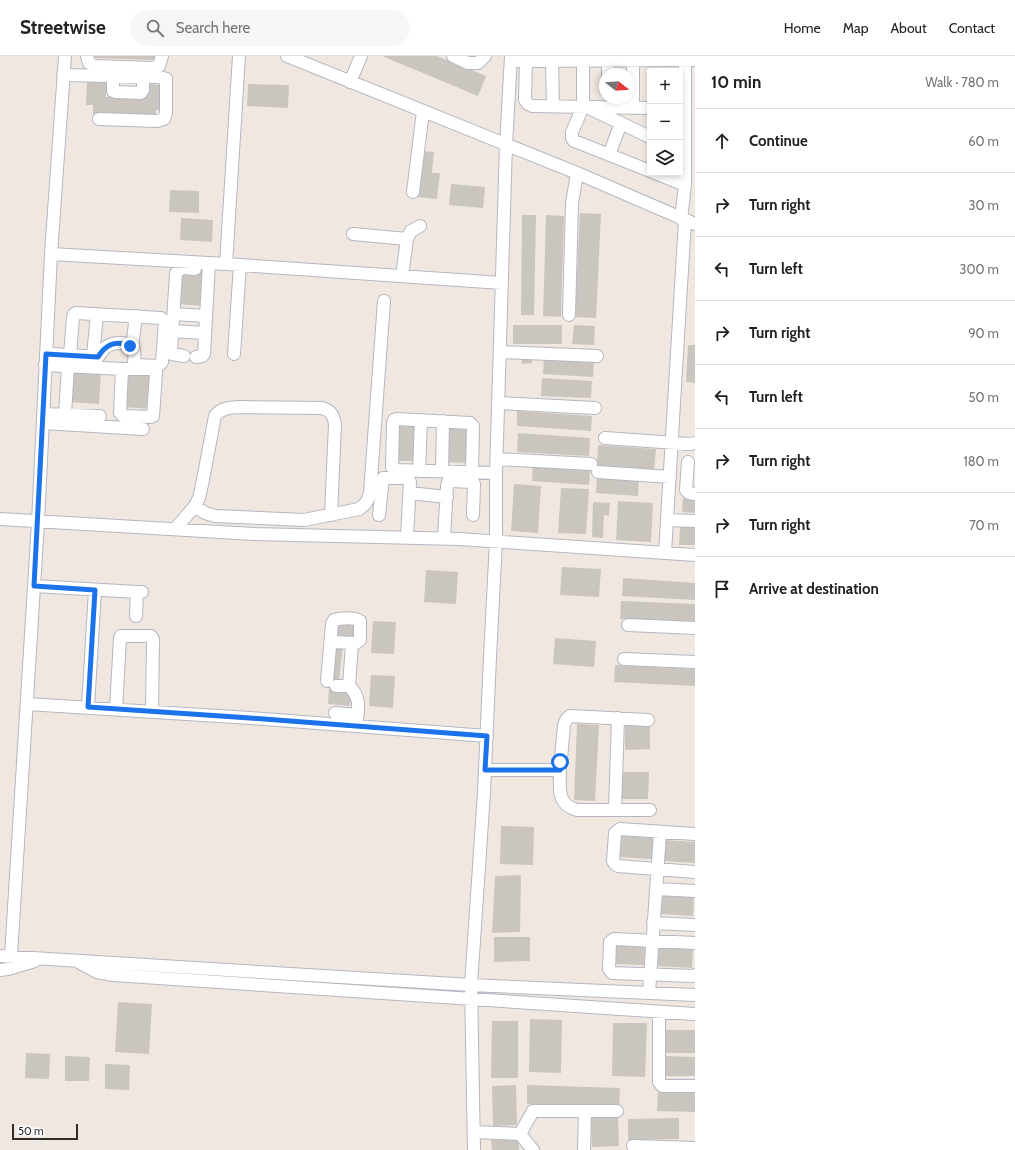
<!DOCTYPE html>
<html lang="en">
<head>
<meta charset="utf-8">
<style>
  :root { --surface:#fff; --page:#f6f6f6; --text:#222; --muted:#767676; --line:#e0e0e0 }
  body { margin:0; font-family:Cabin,sans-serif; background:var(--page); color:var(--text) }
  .controls { position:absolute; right:12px; top:12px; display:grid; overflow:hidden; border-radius:4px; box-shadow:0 2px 6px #0003 }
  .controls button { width:36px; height:36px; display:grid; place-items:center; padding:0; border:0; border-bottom:1px solid var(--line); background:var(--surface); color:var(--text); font:20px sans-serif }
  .compass { position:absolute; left:599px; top:12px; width:36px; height:36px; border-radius:50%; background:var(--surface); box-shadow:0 2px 6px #0003; rotate:107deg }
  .scale { position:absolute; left:12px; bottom:10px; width:66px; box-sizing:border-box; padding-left:4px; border:2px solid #2e2e2e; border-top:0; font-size:11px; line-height:14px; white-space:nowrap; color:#2e2e2e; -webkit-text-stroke:3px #fff; paint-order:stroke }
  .stop { position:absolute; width:12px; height:12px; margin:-9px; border:3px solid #1a73e8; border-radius:50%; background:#fff }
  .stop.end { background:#1a73e8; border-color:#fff; box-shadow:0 1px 4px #0008 }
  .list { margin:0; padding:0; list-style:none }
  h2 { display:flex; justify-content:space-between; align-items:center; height:52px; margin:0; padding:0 16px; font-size:17px }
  h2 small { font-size:13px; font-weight:400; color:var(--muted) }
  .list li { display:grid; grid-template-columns:26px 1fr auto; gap:12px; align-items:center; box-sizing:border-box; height:64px; padding:0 16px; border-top:1px solid var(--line) }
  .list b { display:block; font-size:15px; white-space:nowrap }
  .list em { font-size:13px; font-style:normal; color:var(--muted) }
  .icon { flex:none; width:22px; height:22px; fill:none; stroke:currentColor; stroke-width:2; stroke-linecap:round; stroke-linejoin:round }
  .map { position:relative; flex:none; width:695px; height:1094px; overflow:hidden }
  header { display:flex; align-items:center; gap:24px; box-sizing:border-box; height:56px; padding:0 20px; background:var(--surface); border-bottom:1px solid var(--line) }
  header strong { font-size:19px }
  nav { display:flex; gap:22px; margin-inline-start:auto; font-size:14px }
  .search { width:280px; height:36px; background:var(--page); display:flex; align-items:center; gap:10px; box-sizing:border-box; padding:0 14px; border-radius:22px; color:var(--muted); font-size:15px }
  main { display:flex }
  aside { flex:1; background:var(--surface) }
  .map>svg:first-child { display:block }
  .building { fill:#cbc5bf }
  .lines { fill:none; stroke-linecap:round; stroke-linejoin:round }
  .minor-casing { stroke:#b4b7c2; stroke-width:14 }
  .minor { stroke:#fff; stroke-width:12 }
  .route { stroke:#1a73e8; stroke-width:5 }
</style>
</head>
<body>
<header>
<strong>Streetwise</strong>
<div class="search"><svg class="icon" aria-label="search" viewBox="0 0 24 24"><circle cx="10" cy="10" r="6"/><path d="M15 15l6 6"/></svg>Search here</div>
<nav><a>Home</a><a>Map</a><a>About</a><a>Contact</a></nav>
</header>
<main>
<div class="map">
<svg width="695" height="1094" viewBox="0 0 695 1094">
  <rect width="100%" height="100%" fill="#f0e8e0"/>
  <path class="building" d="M93,0h63l-1,4 -62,-2z
    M382,0h55l49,20 -8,20z
    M87,26h19v15l39,1v-14l18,1 -1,25h-6v7l-63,-2v-10h-7z
    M248,28l41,1 -1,23 -41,-2z
    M420,95l14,1 -2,21h8l-3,26 -22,-2z
    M451,128l34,3 -2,21 -34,-3z
    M170,134l29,1v22l-30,-1z
    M580,157l21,1 -5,104 -21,-1z
    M522,159h14l-2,100h-13z
    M546,159l18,1 -3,101 -18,-1z
    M181,162l32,2 -1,22 -32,-2z
    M179,215l26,1 -2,34 -26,-2z
    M513,269h49v19h-49z
    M574,269l21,1 -1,19 -22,-1z
    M688,289h7v38l-9,-1z
    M544,302l50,4 -1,15 -50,-3z
    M522,303h10v4l-10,1z
    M71,312l30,2 -2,34 -30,-2z
    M124,317l30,2 -2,34 -30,-2z
    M542,322l50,3 -1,17 -50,-2z
    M517,355l75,5 -1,15 -74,-5z
    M395,368h23l-1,37h-23z
    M446,369l22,1 -1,37 -23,-1z
    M518,377l72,5 -1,18 -72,-4z
    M598,389l58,4 -2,22 -57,-4z
    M533,409l57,4 -1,16 -57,-4z
    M597,420l42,2 -1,18 -42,-3z
    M514,428l27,2 -3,47 -27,-2z
    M561,432l28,1 -3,45 -28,-1z
    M683,442l12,1v14l-13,-1z
    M618,445l35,2 -2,39 -35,-2z
    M593,446l17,1 -1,13 -5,-1 -1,23 -11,-1z
    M680,470h15v19h-16z
    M562,511l39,2 -2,28 -39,-2z
    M426,514l32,2 -2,32 -32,-2z
    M623,522l72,5v17l-73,-4z
    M621,545l74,3v18l-75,-3z
    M373,565l23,1 -2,32 -23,-1z
    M335,567l23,1 -1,16 -23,-2z
    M555,582l41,3 -2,26 -41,-3z
    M333,589h10l-4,36 -10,-1z
    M615,609l80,4v17l-81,-4z
    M371,619l24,1 -2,32 -24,-2z
    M329,633l23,1 -2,16 -22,-2z
    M577,668l22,1 -4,76 -21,-1z
    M625,668h25v25l-25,1z
    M622,716h27l-1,27h-26z
    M501,770l33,1 -1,38 -33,-1z
    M620,780l33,2 -1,21 -34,-2z
    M665,784l30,2v21l-32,-2z
    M521,819l-1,57 -28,1 3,-57z
    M663,838l31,2 -1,20 -32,-2z
    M494,881h36v24l-36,1z
    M615,889l30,1 -1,19 -30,-1z
    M658,891l35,2 -1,19 -36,-2z
    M118,946l34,2 -3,50 -34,-2z
    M530,963l32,1 -1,53 -32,-1z
    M492,965h26v57h-27z
    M613,967h34l-2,54 -33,-1z
    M665,974h30v23h-31z
    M26,997l24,1 -1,25 -24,-1z
    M65,1000l25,1 -1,24h-24z
    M664,1000l31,1v19h-31z
    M105,1008l25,1 -1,25 -24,-1z
    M516,1029l1,40 -24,1 -1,-40z
    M527,1029l93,3 -1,20 -92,-4z
    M658,1036l37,1v19l-38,-1z
    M591,1062h27l1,28 -27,1z
    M679,1062v21l-51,1v-21z
    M518,1083l1,11h-27l-1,-10z"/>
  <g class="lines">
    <g class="minor-casing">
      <path id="minor" d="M87,0l2,7 6,3 57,2 7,-2 3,-10
        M287,0l290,117 118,51
        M453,0l15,7h10l7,-7
        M583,4v47l-11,25v6l2,3 8,3 68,27
        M608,4v14
        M633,4v47
        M511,5l184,-1
        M526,5l-1,39 3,4 4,2 118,2
        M552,5l1,45
        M63,19l95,2 5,1 3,1v34l-2,6 -7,2 -58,-2
        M113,20v15l3,1 25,1 2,-3v-13
        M350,26l11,-26
        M591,53l59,28
        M609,99l12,-32
        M655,117l30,12
        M413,136l10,-81
        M681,163l4,-34v-129
        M353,178l54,5
        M51,198l175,10 276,19
        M226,208l13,-208
        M402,220l5,-37 4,-8 9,-5
        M174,258l32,2
        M569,259l3,-112 5,-30
        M172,275l33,2
        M132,291l4,-31
        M500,296l97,4
        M46,297c17,2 35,3 52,4 3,-4 5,-8 8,-10 7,-5 26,-7 28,4 1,4 0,9 0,13l2,1 22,1 4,-4 3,-40 -4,-4 -85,-5 -2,1 -1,3 -3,38
        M234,298l6,-89
        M93,300l4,-42
        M184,300l-12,-2 -1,-3 5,-78 6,-5 13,1
        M196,301l6,-1 2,-2 5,-91
        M45,309l77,4h31l2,1 1,3 -3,43 -2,1 -28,-1 -3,-3 2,-44
        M499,347l96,5
        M43,358l57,2
        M65,359l3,-49
        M43,367l100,6
        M605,382l85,6 5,-1
        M497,403l94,5
        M688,406l-2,28 3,3 6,1
        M419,415l2,-51
        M442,415l1,-50
        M472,416l1,-46 -3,-3 -73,-4 -3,1 -1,3 -1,44 4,3c34,1 67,2 100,3
        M598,416l72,5
        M409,437l38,4
        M195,450l10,7 10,3 89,4 55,-11c7,-5 9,-8 11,-16l14,-192
        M379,459l4,-37h25l2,4 -3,55
        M0,463l254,15 205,5 236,16
        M667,464l28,1
        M175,473l20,-23 4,-8 3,-13 13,-69c6,-8 14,-8 23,-9l84,1c9,3 11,6 13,16l-4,91
        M444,482l3,-52 1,-4 2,-1 23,1 1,2 -1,31
        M665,497l20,-333
        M34,530l103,6
        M136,560l1,-24h5
        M628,569l67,3
        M352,587l-3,43c13,12 9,24 7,40
        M624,603l71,3
        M327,625l5,-57 2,-4c7,-2 20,-3 26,1v19l-4,3 -25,-1
        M336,630h13
        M27,648l223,14 237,18
        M88,651l7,-117
        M116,653l4,-71 1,-2h30l2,3 -1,73
        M335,657l22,2
        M485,714h75l4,-45 2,-5 4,-4 78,4
        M560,714c0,18 -4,34 17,40h73
        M615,754l3,-92
        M695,778l-75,-5 -5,4 -2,28 2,3 3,2 77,6
        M656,833l39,2
        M653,867l42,2
        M695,887l-81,-4 -4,3 -1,27 3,4 81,3 2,-1
        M0,900l471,29 224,10
        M11,900l27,-434 13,-268 14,-198
        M80,907l17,9 16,3 582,39
        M0,914l8,-1 27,-8
        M649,937l11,-160
        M659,956v70l3,4h33
        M474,1076l46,2 13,-23h84
        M520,1078l13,16
        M633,1090l62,2
        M474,1094l-3,-165 13,-193 6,-135 6,-116v-68l10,-328 5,-89
        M584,1094l1,-39"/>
    </g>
    <use href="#minor" class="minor"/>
  </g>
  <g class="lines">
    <path class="route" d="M130,290c-14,-6 -24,-2 -32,11l-52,-3 -12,232 61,4 -7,117 162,11 237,18 -2,34h75v-8"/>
  </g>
</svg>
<div class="controls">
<button>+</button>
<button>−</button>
<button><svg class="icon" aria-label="layers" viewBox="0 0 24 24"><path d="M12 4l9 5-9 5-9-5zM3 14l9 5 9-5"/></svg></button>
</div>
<svg class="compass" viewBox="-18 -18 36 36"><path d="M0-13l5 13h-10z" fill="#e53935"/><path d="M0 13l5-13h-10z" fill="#767676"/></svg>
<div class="scale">50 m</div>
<div class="stop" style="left:560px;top:706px"></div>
<div class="stop end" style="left:130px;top:290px"></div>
</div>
<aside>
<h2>10 min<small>Walk · 780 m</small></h2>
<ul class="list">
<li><svg class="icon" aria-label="ahead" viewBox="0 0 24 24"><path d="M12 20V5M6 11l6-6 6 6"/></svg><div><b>Continue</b></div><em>60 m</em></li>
<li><svg class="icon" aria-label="right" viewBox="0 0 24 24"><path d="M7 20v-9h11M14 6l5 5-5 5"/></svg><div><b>Turn right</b></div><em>30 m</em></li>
<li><svg class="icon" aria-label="left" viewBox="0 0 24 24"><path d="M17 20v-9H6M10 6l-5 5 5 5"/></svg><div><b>Turn left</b></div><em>300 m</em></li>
<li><svg class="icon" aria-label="right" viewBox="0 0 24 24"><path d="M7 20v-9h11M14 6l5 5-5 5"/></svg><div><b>Turn right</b></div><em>90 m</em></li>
<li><svg class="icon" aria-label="left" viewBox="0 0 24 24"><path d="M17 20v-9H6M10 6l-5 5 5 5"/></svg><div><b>Turn left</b></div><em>50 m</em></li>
<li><svg class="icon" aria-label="right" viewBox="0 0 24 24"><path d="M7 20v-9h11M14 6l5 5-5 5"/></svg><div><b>Turn right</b></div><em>180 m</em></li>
<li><svg class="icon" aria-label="right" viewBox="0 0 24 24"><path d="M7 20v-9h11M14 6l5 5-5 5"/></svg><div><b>Turn right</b></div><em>70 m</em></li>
<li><svg class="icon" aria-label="arrive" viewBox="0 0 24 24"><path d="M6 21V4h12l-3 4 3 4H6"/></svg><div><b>Arrive at destination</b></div></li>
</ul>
</aside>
</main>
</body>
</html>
